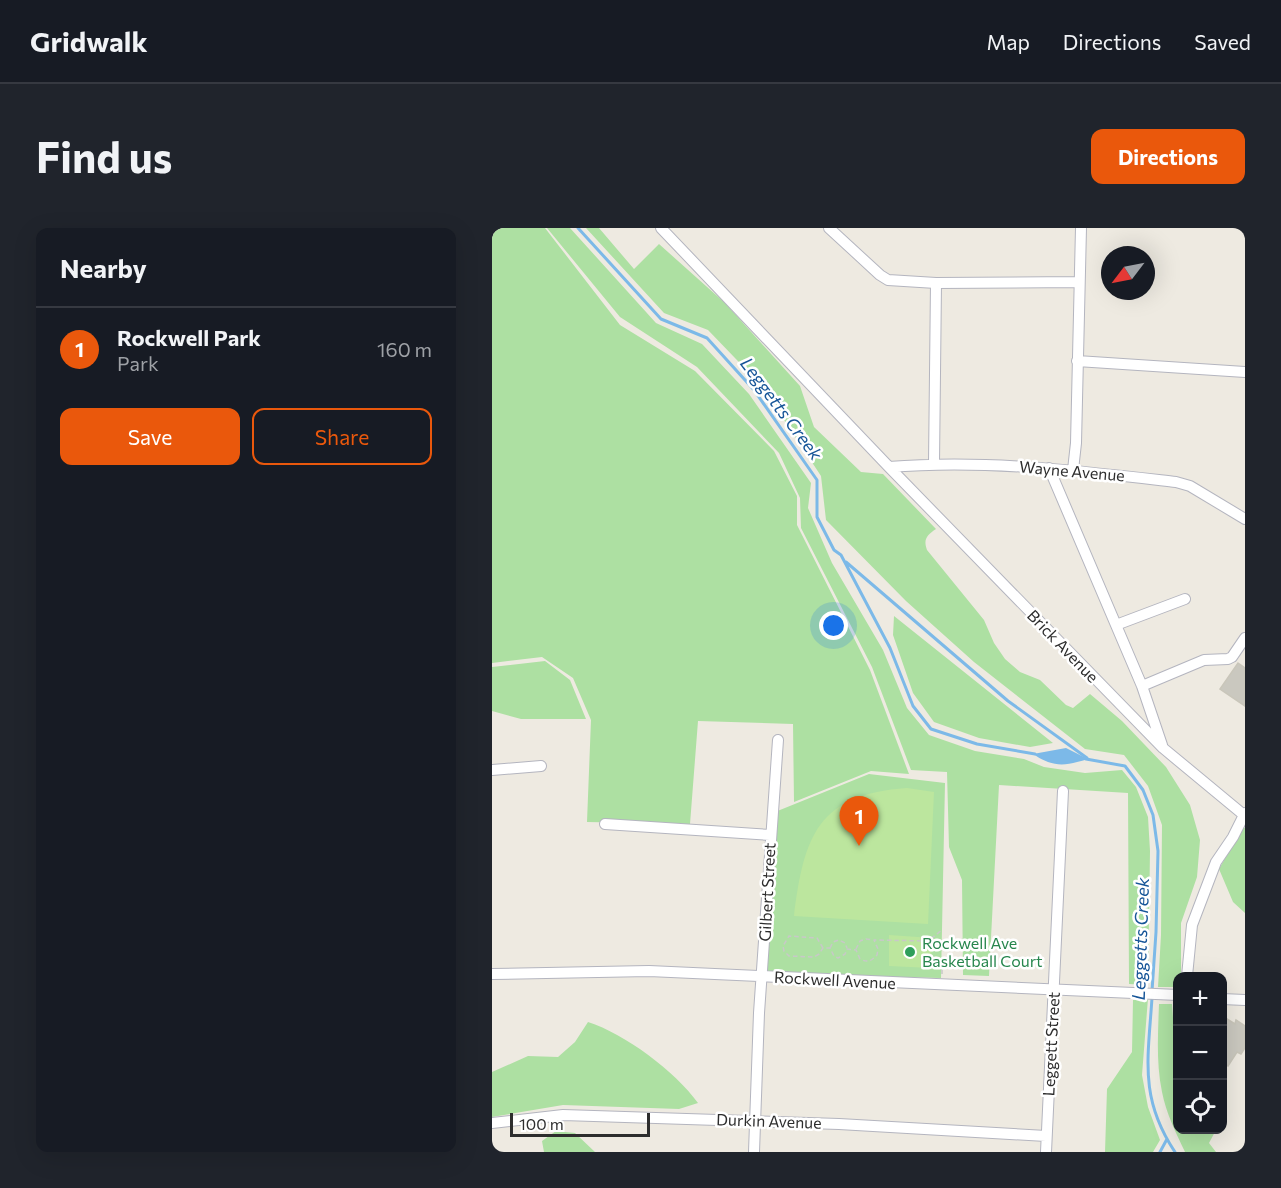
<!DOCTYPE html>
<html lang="en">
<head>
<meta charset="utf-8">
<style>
  :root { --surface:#171b24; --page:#20242c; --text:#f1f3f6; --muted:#9ea1a6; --line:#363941; --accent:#ea580c }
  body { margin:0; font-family:Commissioner,sans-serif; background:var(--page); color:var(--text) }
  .controls { position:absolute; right:18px; bottom:18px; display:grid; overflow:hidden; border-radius:12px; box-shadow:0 6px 24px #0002 }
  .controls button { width:54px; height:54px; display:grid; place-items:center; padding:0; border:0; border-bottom:2px solid var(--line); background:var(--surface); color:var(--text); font:30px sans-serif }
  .compass { position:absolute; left:609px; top:18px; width:54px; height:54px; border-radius:50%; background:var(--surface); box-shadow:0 6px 24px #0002; rotate:238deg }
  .scale { position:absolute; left:18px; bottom:15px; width:140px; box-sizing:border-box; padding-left:6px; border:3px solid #2d2d2d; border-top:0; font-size:16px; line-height:21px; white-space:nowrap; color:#2d2d2d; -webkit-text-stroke:4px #fff; paint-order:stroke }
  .you { position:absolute; left:342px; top:398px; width:21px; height:21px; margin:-15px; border:4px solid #fff; border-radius:50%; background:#1a73e8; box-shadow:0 0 0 9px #1a73e833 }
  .badge { display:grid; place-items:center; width:39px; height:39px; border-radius:50%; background:var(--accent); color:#fff; font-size:20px; font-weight:700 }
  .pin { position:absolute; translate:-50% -50px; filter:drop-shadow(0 2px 3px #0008) }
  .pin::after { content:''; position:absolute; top:32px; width:21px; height:18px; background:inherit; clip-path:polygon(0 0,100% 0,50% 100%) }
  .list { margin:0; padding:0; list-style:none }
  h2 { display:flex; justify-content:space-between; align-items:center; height:78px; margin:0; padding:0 24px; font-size:26px }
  h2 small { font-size:20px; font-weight:400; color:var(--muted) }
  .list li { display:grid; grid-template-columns:39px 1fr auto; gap:18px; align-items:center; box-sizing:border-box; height:84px; padding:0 24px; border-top:2px solid var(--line) }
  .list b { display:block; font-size:22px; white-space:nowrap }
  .list p { margin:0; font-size:20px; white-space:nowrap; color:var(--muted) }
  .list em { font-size:20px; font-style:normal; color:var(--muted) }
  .actions { display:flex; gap:12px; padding:18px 24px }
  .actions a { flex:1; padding:14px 0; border:2px solid var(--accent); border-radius:12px; text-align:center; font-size:21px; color:var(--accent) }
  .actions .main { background:var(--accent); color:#fff }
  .icon { flex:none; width:33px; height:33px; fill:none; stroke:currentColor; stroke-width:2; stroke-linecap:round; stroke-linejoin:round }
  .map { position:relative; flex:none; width:753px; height:924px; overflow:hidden; border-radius:12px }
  header { display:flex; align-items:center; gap:36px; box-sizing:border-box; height:84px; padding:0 30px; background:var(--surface); border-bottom:2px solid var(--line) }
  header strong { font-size:28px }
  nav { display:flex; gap:33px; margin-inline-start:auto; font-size:21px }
  .intro { display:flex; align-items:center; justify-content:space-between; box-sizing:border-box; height:144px; padding:0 36px }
  h1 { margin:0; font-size:42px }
  .button { padding:15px 27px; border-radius:12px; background:var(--accent); color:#fff; font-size:21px; font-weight:700 }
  main { display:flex; gap:36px; padding:0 36px }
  aside { flex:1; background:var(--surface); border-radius:12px; box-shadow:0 6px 24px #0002 }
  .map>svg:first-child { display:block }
  .green { fill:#ade0a2 }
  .pitch { fill:#bce69e }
  .water { fill:#7cb9e8 }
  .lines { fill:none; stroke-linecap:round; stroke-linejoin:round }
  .stream { stroke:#7cb9e8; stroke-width:3 }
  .building { fill:#cac8bf; stroke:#c9c6ba; stroke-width:1.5 }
  .minor-casing { stroke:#b4b5bf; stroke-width:12 }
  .path { stroke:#c8c8c8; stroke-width:1.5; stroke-dasharray:4.5 3; stroke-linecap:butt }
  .minor { stroke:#fff; stroke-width:10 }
  .leisure-dot { fill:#2e9e5b; stroke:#fff; stroke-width:2 }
  .labels { text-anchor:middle; stroke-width:5; stroke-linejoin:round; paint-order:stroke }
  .street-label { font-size:16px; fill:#2d2d2d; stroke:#fff }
  .leisure-label { font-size:16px; fill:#27864d; stroke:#fff; text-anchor:start }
  .water-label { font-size:18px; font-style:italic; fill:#175698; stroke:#fff }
</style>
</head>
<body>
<header>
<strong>Gridwalk</strong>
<nav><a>Map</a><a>Directions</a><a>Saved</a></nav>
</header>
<div class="intro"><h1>Find us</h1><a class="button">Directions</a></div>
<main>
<aside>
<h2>Nearby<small></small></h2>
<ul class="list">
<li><span class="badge">1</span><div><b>Rockwell Park</b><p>Park</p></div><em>160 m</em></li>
</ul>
<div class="actions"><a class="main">Save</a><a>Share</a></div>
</aside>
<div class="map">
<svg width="753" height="924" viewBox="0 0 753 924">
  <rect width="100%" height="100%" fill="#eeeae1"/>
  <path class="green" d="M0,0h53l75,97 75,46 79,80 23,45v29l73,145 39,104 -38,-3 -77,31 -1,-78 -95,-3 -8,103 -103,-2 4,-102 -18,-42 -31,-21 -50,6z
    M55,0h23l86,95 46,21 47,50 62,89 -3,25 24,55 51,87 24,58 22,27 46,16 49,8 20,8 41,6 37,-3 14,17 12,30 2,34 -2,134 -19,-1 -1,-191 -129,-8 -10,191 -26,-1 -1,-95 -13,-33 -2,-75 -36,-2 -39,-103 -71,-139 -1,-30 -21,-45 -82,-86 -77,-50z
    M94,0h13l35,41 25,-25 66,59 75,83 14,41 47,45 22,2 53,55c-9,6 -13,10 -9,21l57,70 10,23 11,16 15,13 20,8 26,25 7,3 17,-14 32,27 44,46 24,38 10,35 -3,37 -16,46v53h-3l-1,11h-19l3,-52 1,-110 -14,-39 -24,-31 -39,-6 -111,-87 -68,-61 -80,-81 -5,-44 -60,-91 -53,-55 -44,-17z
    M402,388l159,127 -23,4 -51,-9 -45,-16 -21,-29 -20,-58z
    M53,433l25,19 16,39h-65l-29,-8v-44z
    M377,546l76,9 -4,195 -176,-4 10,-162z
    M751,599l2,1v85l-12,-11 -14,-33z
    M656,770l-6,77 6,32 12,33 -7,12h-48l2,-63 25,-37 1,-52z
    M667,776h13l5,65 1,61h38l-7,13 7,9h-31c-9,-19 -19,-39 -23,-60 -6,-29 -4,-59 -3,-88z
    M96,794c37,12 87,49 110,81l-19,6 -116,-4 -71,12v-45l36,-16 30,1 17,-15z
    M64,903l19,2 20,19h-51l-2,-11z"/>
  <path class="pitch" d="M415,560l27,4 -6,132 -134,-8c10,-80 24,-122 113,-128z
    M397,707l43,3 -1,30 -42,-2z"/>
  <path class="water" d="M574,520l22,11c-23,7 -34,9 -55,-5z"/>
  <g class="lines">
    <path class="stream" d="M86,0l83,91 46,19 47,52 63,90v37l17,33 7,5 49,93 23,58 18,23 46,15 58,10
      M354,334l162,139 79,57
      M594,531l39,7 18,24 10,25 5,36 -2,81 -4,59
      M660,770c-4,61 -13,100 23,154
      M668,924l7,-13"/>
  </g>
  <path class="building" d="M746,435l7,5v38l-25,-17z
    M735,791l8,5 1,-4 9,6v22l-4,6 -4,-2 -9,14 -2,-2 -4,5v-45z"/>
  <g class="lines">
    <g class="minor-casing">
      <path id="minor" d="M169,0l228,239 274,281 82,68
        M337,0l51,47 8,5 48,3 142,-1
        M585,133l168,11
        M442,235l2,-180
        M397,239c96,-8 191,4 287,15l14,4 55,33
        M557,240l93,218 20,59
        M581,242l3,-27 5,-215
        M624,397l69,-26
        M650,458l62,-26 24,-1 4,-2 13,-19
        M0,542l49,-4
        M113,596l165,11
        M0,746l157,-3 529,24
        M695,748l5,-51 24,-63 17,-25 12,-24
        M730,771l23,1
        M0,895l71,-8 276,9 207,12
        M262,924l5,-139 19,-273
        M554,924l17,-361"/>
    </g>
    <path class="path" d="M331,720l-6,-10 -28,-2 -6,10 1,5 5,5 25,1 5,-3 4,-6h7l4,8 4,2 7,-4 2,-5 9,1 4,9c8,4 11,2 17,-4l1,-6 -4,-9 54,1 14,-11
      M338,720l3,-6 6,-2 6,3 2,5
      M364,721l4,-8 6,-2 7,1
      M450,746v-6"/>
    <use href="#minor" class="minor"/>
  </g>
  <circle class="leisure-dot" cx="418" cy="724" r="6"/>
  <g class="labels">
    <g class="street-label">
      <text transform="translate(580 243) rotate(5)" y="6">Wayne Avenue</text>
      <text transform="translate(571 418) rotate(46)" y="6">Brick Avenue</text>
      <text transform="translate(275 664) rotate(-87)" y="6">Gilbert Street</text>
      <text transform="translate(343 752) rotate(3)" y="6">Rockwell Avenue</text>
      <text transform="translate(559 816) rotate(-87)" y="6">Leggett Street</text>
      <text transform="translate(277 893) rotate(2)" y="6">Durkin Avenue</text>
    </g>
    <g class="leisure-label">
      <text x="430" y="721">Rockwell Ave<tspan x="430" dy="18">Basketball Court</tspan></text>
    </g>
    <g class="water-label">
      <text transform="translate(289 181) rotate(53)" y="6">Leggetts Creek</text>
      <text transform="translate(649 711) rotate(-88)" y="6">Leggetts Creek</text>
    </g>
  </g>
</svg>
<div class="controls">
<button>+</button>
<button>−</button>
<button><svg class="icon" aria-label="locate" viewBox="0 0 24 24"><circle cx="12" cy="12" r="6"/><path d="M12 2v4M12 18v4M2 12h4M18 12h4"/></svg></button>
</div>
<svg class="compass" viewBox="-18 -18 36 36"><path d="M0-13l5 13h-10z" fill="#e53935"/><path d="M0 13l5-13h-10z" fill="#9ea1a6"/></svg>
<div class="scale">100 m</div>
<div class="you"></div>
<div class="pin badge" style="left:367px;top:618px">1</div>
</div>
</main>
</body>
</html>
